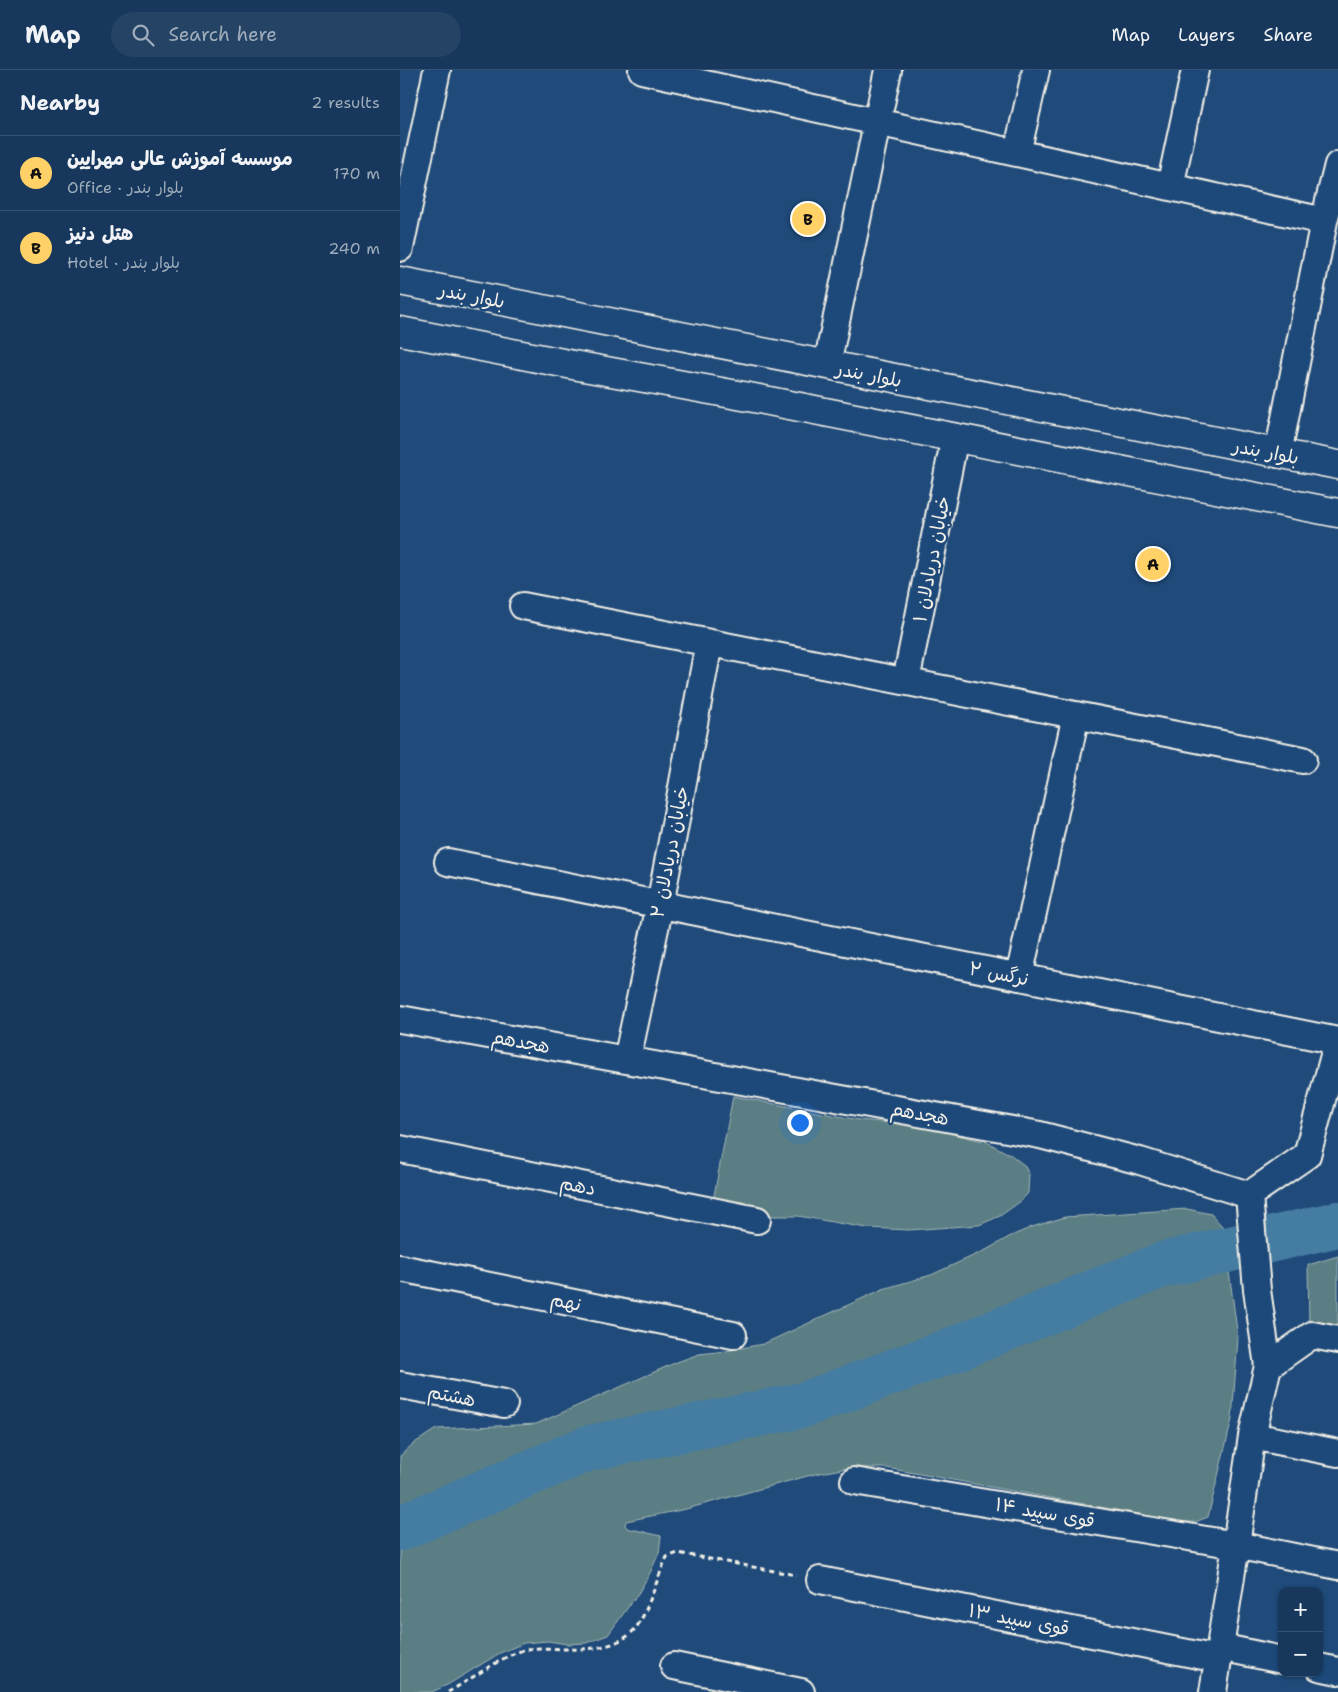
<!DOCTYPE html>
<html lang="en">
<head>
<meta charset="utf-8">
<style>
  :root { --surface:#17385c; --page:#244365; --text:#f1f3f6; --muted:#9eacbb; --line:#365272; --accent:#ffd166 }
  body { margin:0; font-family:"Shantell Sans","Playpen Sans Arabic",sans-serif; background:var(--page); color:var(--text) }
  .controls { position:absolute; right:15px; bottom:15px; display:grid; overflow:hidden; border-radius:10px; box-shadow:0 1px 4px #0004 }
  .controls button { width:45px; height:45px; display:grid; place-items:center; padding:0; border:0; border-bottom:1px solid var(--line); background:var(--surface); color:var(--text); font:25px sans-serif }
  .you { position:absolute; left:399px; top:1052px; width:18px; height:18px; margin:-12px; border:4px solid #fff; border-radius:50%; background:#1a73e8; box-shadow:0 0 0 8px #1a73e833 }
  .badge { display:grid; place-items:center; width:32px; height:32px; border-radius:50%; background:var(--accent); color:#111; font-size:16px; font-weight:700 }
  .pin { position:absolute; translate:-50% -50%; border:2px solid #fff; box-shadow:0 1px 5px #0006 }
  .list { margin:0; padding:0; list-style:none }
  h2 { display:flex; justify-content:space-between; align-items:center; height:65px; margin:0; padding:0 20px; font-size:21px }
  h2 small { font-size:16px; font-weight:400; color:var(--muted) }
  .list li { display:grid; grid-template-columns:32px 1fr auto; gap:15px; align-items:center; box-sizing:border-box; height:75px; padding:0 20px; border-top:1px solid var(--line) }
  .list b { display:block; font-size:19px; white-space:nowrap }
  .list p { margin:0; font-size:16px; white-space:nowrap; color:var(--muted) }
  .list em { font-size:16px; font-style:normal; color:var(--muted) }
  .icon { flex:none; width:28px; height:28px; fill:none; stroke:currentColor; stroke-width:2; stroke-linecap:round; stroke-linejoin:round }
  .map { position:relative; flex:none; width:938px; height:1622px; overflow:hidden }
  header { display:flex; align-items:center; gap:30px; box-sizing:border-box; height:70px; padding:0 25px; background:var(--surface); border-bottom:1px solid var(--line) }
  header strong { font-size:24px }
  nav { display:flex; gap:28px; margin-inline-start:auto; font-size:18px }
  .search { width:350px; height:45px; background:var(--page); display:flex; align-items:center; gap:12px; box-sizing:border-box; padding:0 18px; border-radius:28px; color:var(--muted); font-size:19px }
  main { display:flex }
  aside { flex:1; background:var(--surface) }
  .map>svg:first-child { display:block }
  .green { fill:#5a7e83; stroke:#a7b8b6 }
  .lines { fill:none; stroke-linecap:round; stroke-linejoin:round }
  .river { stroke:#457ba2; stroke-width:46 }
  .minor-casing { stroke:#f4f1e8; stroke-width:30 }
  .secondary-casing { stroke:#f4f1e8; stroke-width:31 }
  .path { stroke:#f4f1e8; stroke-width:3; stroke-dasharray:5 4; stroke-linecap:butt }
  .minor { stroke:#1f4a7a; stroke-width:26 }
  .secondary { stroke:#1f4a7a; stroke-width:28 }
  .labels { text-anchor:middle; stroke-width:4.5; stroke-linejoin:round; paint-order:stroke }
  .street-label { font-size:19px; fill:#f4f1e8; stroke:#1f4a7a }
</style>
</head>
<body>
<header>
<strong>Map</strong>
<div class="search"><svg class="icon" aria-label="search" viewBox="0 0 24 24"><circle cx="10" cy="10" r="6"/><path d="M15 15l6 6"/></svg>Search here</div>
<nav><a>Map</a><a>Layers</a><a>Share</a></nav>
</header>
<main>
<aside>
<h2>Nearby<small>2 results</small></h2>
<ul class="list">
<li><span class="badge">A</span><div><b>موسسه آموزش عالی مهرایین</b><p>Office · بلوار بندر</p></div><em>170 m</em></li>
<li><span class="badge">B</span><div><b>هتل دنیز</b><p>Hotel · بلوار بندر</p></div><em>240 m</em></li>
</ul>
</aside>
<div class="map">
<svg width="938" height="1622" viewBox="0 0 938 1622">
  <rect width="100%" height="100%" fill="#1f4a7a"/>
  <filter id="ink" filterUnits="userSpaceOnUse"><feTurbulence type="fractalNoise" baseFrequency=".02" numOctaves="2"/><feDisplacementMap in="SourceGraphic" scale="10" xChannelSelector="R" yChannelSelector="G"/><feConvolveMatrix kernelMatrix="1 2 1 2 8 2 1 2 1" color-interpolation-filters="sRGB"/></filter>
  <g filter="url(#ink)">
    <path class="green" d="M333,1026l126,24 56,5 72,17 24,13 13,10 5,9 -1,19 -7,8 -21,15 -21,9 -70,5 -42,-2 -69,-12h-44l-42,-10z
      M787,1139l24,5 12,13 15,111 -6,81 -24,98 -13,5h-13l-295,-54h-40l-32,6 -129,35 -60,12 -1,4 2,3 34,8 -2,17 -9,20 -11,19 -31,43 -22,8 -19,1 -19,-3 -24,2 -24,10 -51,31 -17,8h-32v-236l13,-12 23,-15 100,-5 141,-62 22,-8 27,-3 37,-7 120,-55 48,-14 55,-25 23,-13 23,-10 33,-10z
      M938,1186v75l-29,-2 -1,-64z"/>
    <g class="lines">
      <path class="river" d="M0,1458l189,-80 214,-43 144,-53 215,-87 176,-41"/>
      <g class="minor-casing">
        <path id="minor" d="M242,0l682,151 -46,233
          M617,83l19,-83
          M770,117l25,-117
          M924,151l14,-56
          M0,178l37,-178
          M427,295l61,-295
          M123,536l780,154
          M506,611l49,-244
          M48,792l890,179
          M619,907l57,-262
          M0,949l640,116 100,26 109,34 58,-40 31,-114
          M227,990l33,-155 49,-262
          M0,1079l357,71
          M0,1198l333,67
          M868,1296l44,-31 26,5
          M0,1315l104,19
          M852,1366l86,17
          M454,1411l382,64 102,21
          M420,1510l398,79
          M820,1577l62,13
          M274,1596l127,26
          M919,1597l19,4
          M813,1622l23,-147 16,-109 16,-70 -11,-76 -8,-95"/>
      </g>
      <g class="secondary-casing">
        <path id="secondary" d="M0,211l938,184
          M0,261l173,34 181,33 584,115"/>
      </g>
      <path class="path" d="M48,1622c21,-11 58,-39 80,-43 13,-2 26,0 38,0 22,1 52,-1 68,-19 13,-14 23,-53 33,-73l11,-4 118,22"/>
      <use href="#minor" class="minor"/>
      <use href="#secondary" class="secondary"/>
    </g>
  </g>
  <g class="labels">
    <g class="street-label">
      <text transform="translate(72 225) rotate(11)" y="7">بلوار بندر</text>
      <text transform="translate(469 304) rotate(11)" y="7">بلوار بندر</text>
      <text transform="translate(866 381) rotate(11)" y="7">بلوار بندر</text>
      <text transform="translate(531 489) rotate(-79)" y="7">خیابان دریادلان ۱</text>
      <text transform="translate(269 782) rotate(-79)" y="7">خیابان دریادلان ۲</text>
      <text transform="translate(599 903) rotate(11)" y="7">نرگس ۲</text>
      <text transform="translate(121 971) rotate(10)" y="7">هجدهم</text>
      <text transform="translate(520 1043) rotate(10)" y="7">هجدهم</text>
      <text transform="translate(178 1115) rotate(11)" y="7">دهم</text>
      <text transform="translate(166 1231) rotate(12)" y="7">نهم</text>
      <text transform="translate(52 1325) rotate(11)" y="7">هشتم</text>
      <text transform="translate(645 1442) rotate(10)" y="7">قوی سپید ۱۴</text>
      <text transform="translate(619 1549) rotate(11)" y="7">قوی سپید ۱۳</text>
    </g>
  </g>
</svg>
<div class="controls">
<button>+</button>
<button>−</button>
</div>
<div class="you"></div>
<div class="pin badge" style="left:753px;top:494px">A</div>
<div class="pin badge" style="left:408px;top:149px">B</div>
</div>
</main>
</body>
</html>
